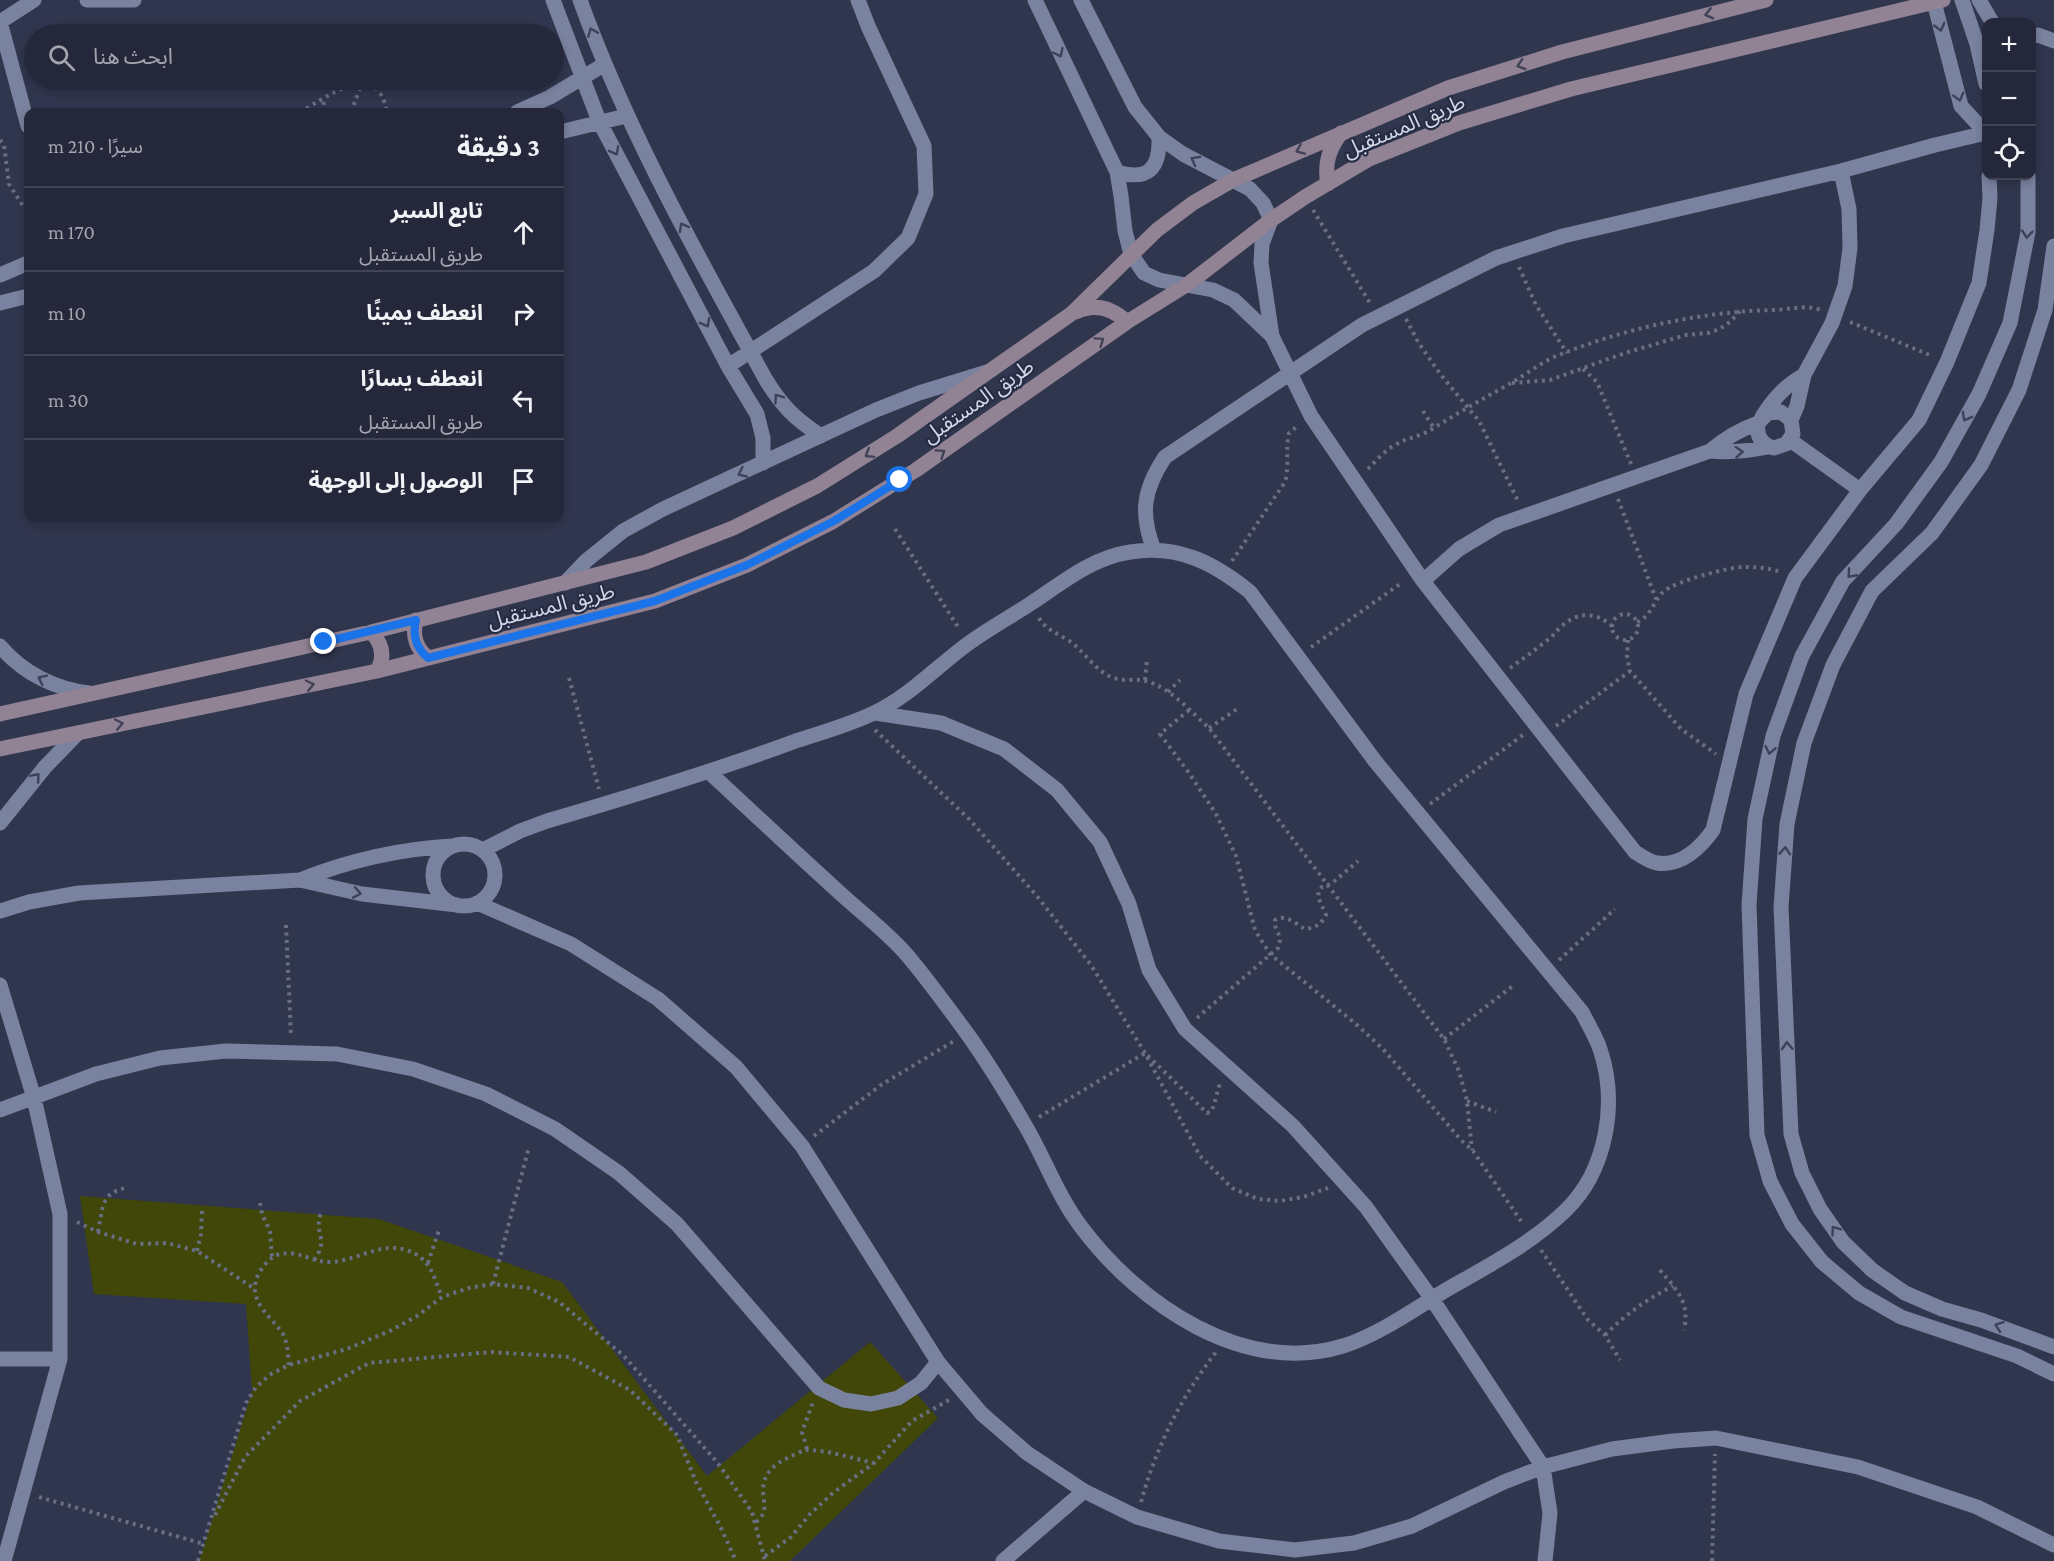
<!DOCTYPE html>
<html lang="ar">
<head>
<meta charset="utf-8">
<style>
  :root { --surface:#24283a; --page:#2c3042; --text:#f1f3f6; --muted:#a3a6af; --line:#414454 }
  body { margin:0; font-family:"Crimson Pro","Noto Sans Arabic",serif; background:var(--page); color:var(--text); direction:rtl }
  .controls { position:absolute; right:18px; top:18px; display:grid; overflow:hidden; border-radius:12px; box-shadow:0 3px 9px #0003 }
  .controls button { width:54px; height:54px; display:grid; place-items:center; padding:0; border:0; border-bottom:2px solid var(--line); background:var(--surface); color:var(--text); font:30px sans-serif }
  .stop { position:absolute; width:18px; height:18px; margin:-14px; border:4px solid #1a73e8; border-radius:50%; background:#fff }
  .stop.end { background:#1a73e8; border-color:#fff; box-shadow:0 2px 6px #0008 }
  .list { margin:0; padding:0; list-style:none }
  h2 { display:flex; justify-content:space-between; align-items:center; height:78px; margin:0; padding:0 24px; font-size:26px }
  h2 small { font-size:20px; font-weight:400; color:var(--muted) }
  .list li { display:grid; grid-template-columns:39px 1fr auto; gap:18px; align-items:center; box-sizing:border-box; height:84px; padding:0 24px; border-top:2px solid var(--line) }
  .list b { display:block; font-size:22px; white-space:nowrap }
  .list p { margin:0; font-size:20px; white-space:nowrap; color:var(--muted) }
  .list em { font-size:20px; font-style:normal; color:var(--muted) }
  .icon { flex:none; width:33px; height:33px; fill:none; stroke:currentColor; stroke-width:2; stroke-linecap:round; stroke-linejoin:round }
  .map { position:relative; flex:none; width:2054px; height:1561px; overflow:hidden; direction:ltr }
  .search { position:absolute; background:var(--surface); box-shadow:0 3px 9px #0003; left:24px; top:24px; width:540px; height:66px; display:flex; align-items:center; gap:15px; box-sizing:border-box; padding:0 21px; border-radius:33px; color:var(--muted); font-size:22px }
  .panel { position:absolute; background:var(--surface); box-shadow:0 3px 9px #0003; left:24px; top:108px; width:540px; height:414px; border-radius:12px; direction:rtl }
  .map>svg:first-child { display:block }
  .green { fill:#404709 }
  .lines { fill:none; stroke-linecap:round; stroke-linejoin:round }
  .path { stroke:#686e83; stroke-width:4; stroke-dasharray:3 4.5; stroke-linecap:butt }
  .minor { stroke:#79829e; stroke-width:15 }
  .secondary { stroke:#918294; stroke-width:15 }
  .oneway { stroke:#414258 }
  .oneway2 { stroke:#3b425a }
  .route { stroke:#1a73e8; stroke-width:8 }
  .labels { text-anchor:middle; stroke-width:4.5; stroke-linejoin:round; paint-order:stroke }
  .street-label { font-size:21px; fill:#d3d8e7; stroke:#262c44 }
</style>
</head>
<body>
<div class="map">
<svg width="2054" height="1561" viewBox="0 0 2054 1561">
  <rect width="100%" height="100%" fill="#30364e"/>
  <path class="green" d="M80,1196l299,23 183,63 145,194 163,-134 68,76 -148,143h-591l53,-170 -6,-87 -152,-10z"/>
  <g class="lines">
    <path class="path" d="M300,112c28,-15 77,-55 87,0
      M321,112l4,-13
      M351,112l11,-29
      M0,140l4,5 5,39 14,22 5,2
      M1313,210l57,93
      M1519,267l17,38 31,48
      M1406,319l12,23 23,33 38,46 39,80
      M1850,322l82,34
      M1583,369l14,13 34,82
      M1512,383l38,-3 75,-27 61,-18 22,-2 12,-4 11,-8 9,-10
      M1423,411l11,17
      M1368,469c8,-8 17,-19 27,-24 13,-8 23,-7 37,-16 26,-16 52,-31 79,-46 14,-8 28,-19 43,-26 68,-28 144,-45 218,-47 17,0 32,-6 49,0
      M1618,499l38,100
      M895,529l65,101
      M1232,561l53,-79c5,-17 0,-33 4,-49l10,-8
      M1612 627a13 13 0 1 1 26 0a13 13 0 1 1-26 0Z
      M1039,618c7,12 18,15 29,22 17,11 26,31 46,38 11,4 23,0 32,3 25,7 45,31 63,47l235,311 15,32 8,30 5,49
      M1637,622c15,-6 16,-21 27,-31 13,-10 64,-24 80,-24 13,0 25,1 37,5
      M1628,640l-1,16 3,15 51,58 35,25
      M1311,647l92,-65
      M1510,668c13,-9 26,-19 39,-29 5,-4 8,-9 13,-13 16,-15 35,-14 51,1
      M569,678l30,111
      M1145,680l2,-20
      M1168,692l12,-12
      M1189,710l-29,24 29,39 27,41 20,42 19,74 15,24 86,70 27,25 78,91 12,11 50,73
      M1556,726l74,-55
      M1209,728l31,-21
      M875,730l94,89 67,76 55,70 54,88 55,103 32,32 26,11 22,2 23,-4 25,-9
      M1430,804l93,-69
      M286,925l5,111
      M1559,960l56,-51
      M1197,1018l81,-70c6,-14 -5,-17 -3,-28 9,-7 21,4 30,9 11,-1 16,-5 21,-14l-8,-18 1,-7 3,-3 9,-3 27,-23
      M1444,1039l70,-54
      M1467,1101l29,11
      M1039,1117l106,-64 62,60 5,-2 8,-28
      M814,1136l67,-51 73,-44
      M260,1203l2,11 8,17 2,27
      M77,1222l21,10 39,12 30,-1 30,8 58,38
      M98,1232c5,-23 2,-39 28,-44
      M1541,1250l47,70 17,15 15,25
      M197,1251l4,-17 1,-24
      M314,1260c16,-21 -1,-27 7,-47
      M428,1263l11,-33
      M1660,1270c17,21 30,31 24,60
      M493,1284l36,-137
      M1605,1335c21,-21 42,-36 68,-49
      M289,1365c-1,-10 -1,-21 -6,-31 -12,-18 -33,-30 -27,-54 3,-10 14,-24 24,-26 19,-4 31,8 49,8 27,0 52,-22 80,-11 22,8 25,27 33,46
      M807,1449l-5,-17 11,-30
      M39,1497l165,47
      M1141,1502c16,-57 39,-103 75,-150
      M215,1515l30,-58 55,-56 69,-38 122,-11 78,5 61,33 47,45 19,47 24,44 16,35
      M756,1522c13,-10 7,-19 7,-33 1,-20 17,-28 33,-35 5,-2 8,-5 13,-4 21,1 43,8 64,13
      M765,1556l26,-19 19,-23 24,-22 40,-29 38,-42 37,-21
      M198,1561l48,-158 10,-16 15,-13 18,-9 58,-16 45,-19 25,-14 25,-19 27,-9 24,-4 35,4 31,14 64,53 94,107 35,50 13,49
      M1712,1561l3,-107"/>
    <path class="minor" d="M87,0h47
      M553,0l46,121 129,245 29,48 6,24v25
      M580,0c48,133 118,256 186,380 16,26 29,39 55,56
      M1035,0l82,172 4,24 4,35 6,23 13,19 15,7 54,10 21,10 38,36
      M1081,0l54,107 24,30 24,17 67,35 13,14 8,17 -9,24 -1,19 11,73 39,80 112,165 212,271c6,4 15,10 22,11 24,4 44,-16 56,-33l33,-136 49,-116 65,-88 59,-70 28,-58 32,-79 8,-53 3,-32 -1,-22
      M1962,0l15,44 9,40
      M1979,0l13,22
      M1934,2l27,104 25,27
      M0,22l28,104
      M0,22l34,-22
      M2032,36l6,-1 16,6
      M517,112l33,-15 55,-33
      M560,132l66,-16
      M1117,172c31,9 43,-3 42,-35
      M2028,176v56l-18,91 -31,71 -38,68 -45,62 -53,57 -41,75 -29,80 -18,83 -6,86 8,230 13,46 22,43 30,38 37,31 42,24 116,39 37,18
      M2054,246l-9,64 -26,80 -38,75 -49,68 -60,58 -39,74 -29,78 -17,81 -6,83 10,227 11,39 18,36 23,33 29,28 33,23 37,16 39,11 73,27
      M0,275l28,-12
      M0,303l28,-7
      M728,366l146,-95 34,-33 18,-44 -2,-48 -56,-120 -10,-26
      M1762,417c12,-19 23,-31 42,-42
      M1791,420l-10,-8 -13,1 -10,10c-2,13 3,22 16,25l12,-4 7,-10 -2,-14 6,-14 7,-31 28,-52 13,-37 5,-38 -1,-39 -8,-38
      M1790,440l70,50
      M1710,451c20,2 38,0 58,-4
      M1154,550c-14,-36 -11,-60 11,-93l197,-132 134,-67 67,-22 278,-65 94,-26 51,-12
      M1423,581l36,-32 40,-24 211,-74c15,-13 29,-21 48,-28
      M565,583l22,-23 36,-29 40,-22 213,-99 43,-17 68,-21
      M0,646c23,27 55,43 89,47
      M875,713l66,10 63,26 53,41 43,52 29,62 20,66 36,59 108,97 73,81 66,92 111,168 7,46 -5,48
      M0,823l45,-56 33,-34
      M433 875a31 31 0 1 1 62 0a31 31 0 1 1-62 0Z
      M483,850l37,-19 27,-10c82,-24 165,-49 246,-79 27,-9 56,-17 81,-29 36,-17 63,-47 95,-70 19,-14 41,-26 61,-39 32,-21 61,-46 100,-52 48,-8 84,11 120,40l125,169 207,251c6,12 14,25 18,37 18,53 7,121 -34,161 -35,34 -78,56 -120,80 -31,19 -68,45 -103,56 -100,30 -204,-42 -261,-118 -24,-31 -37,-69 -57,-103 -18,-31 -38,-64 -59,-93 -19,-26 -38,-52 -59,-77 -19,-22 -44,-41 -66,-61 -44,-40 -88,-81 -132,-122
      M300,880c50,-20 98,-31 152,-34
      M477,903l94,41 87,55 78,68 66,79 136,216 44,52 45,39 57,38 53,26 82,24 76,9 59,-7 58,-17 92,-44 39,-15 69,-18 61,-8 43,-3 142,29 119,40 77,38
      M0,911l29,-9 50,-9 221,-13 62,14 95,11
      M0,985l34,113 26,116v145l-56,202
      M0,1110l96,-36 64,-16 66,-7 111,3 76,15 73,25 69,35 64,44 58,51 142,164 25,12 27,4 27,-6 23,-15 17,-21
      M0,1359h60
      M1003,1561l81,-70"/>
    <path class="secondary" d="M1328,184c-4,-20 1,-35 13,-51
      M1076,312c19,-9 36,-4 51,10
      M416,620c-4,16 0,28 12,38
      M371,632c12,12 14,25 6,39
      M0,714l371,-82 275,-70 87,-34 84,-42 80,-50 174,-122 86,-84 36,-27 40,-23 215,-92 114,-36 204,-52
      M0,749l377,-78 278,-70 92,-36 87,-44 82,-51 211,-148 61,-38 83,-64 34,-23 64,-38 90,-36 112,-34 372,-89"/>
  </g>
  <defs><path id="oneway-chevron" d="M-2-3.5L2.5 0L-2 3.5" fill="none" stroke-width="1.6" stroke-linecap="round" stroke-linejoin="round" transform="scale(1.5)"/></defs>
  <g class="oneway">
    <use href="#oneway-chevron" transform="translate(1709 14) rotate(166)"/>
    <use href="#oneway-chevron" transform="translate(1521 65) rotate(162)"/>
    <use href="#oneway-chevron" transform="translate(1300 150) rotate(157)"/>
    <use href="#oneway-chevron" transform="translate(1100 341) rotate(-35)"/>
    <use href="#oneway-chevron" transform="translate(941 453) rotate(-35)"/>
    <use href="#oneway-chevron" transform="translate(869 454) rotate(148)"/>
    <use href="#oneway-chevron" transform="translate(310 685) rotate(-12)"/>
    <use href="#oneway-chevron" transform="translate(119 724) rotate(-12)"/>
  </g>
  <g class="oneway2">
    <use href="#oneway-chevron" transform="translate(1940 27) rotate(75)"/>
    <use href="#oneway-chevron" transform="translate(592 32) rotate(-112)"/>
    <use href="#oneway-chevron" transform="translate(1059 53) rotate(65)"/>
    <use href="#oneway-chevron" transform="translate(1959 97) rotate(74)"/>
    <use href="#oneway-chevron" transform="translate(615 151) rotate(62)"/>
    <use href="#oneway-chevron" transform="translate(1195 160) rotate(-151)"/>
    <use href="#oneway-chevron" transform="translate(683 227) rotate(-119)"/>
    <use href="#oneway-chevron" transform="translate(2027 234) rotate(96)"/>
    <use href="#oneway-chevron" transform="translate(706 323) rotate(62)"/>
    <use href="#oneway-chevron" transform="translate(778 398) rotate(-125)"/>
    <use href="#oneway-chevron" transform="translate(1966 417) rotate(119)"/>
    <use href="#oneway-chevron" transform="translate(1739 452) rotate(-4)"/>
    <use href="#oneway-chevron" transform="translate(742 473) rotate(155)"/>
    <use href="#oneway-chevron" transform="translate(1851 574) rotate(132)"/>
    <use href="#oneway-chevron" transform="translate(42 679) rotate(-154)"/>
    <use href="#oneway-chevron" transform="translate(1770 750) rotate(102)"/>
    <use href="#oneway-chevron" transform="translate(36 777) rotate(-50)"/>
    <use href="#oneway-chevron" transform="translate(1785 851) rotate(-86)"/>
    <use href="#oneway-chevron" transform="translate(357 893) rotate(11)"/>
    <use href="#oneway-chevron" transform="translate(1787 1046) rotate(-92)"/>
    <use href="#oneway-chevron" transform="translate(1835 1230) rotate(-126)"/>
    <use href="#oneway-chevron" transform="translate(1999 1326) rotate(-160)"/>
  </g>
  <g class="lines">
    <path class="route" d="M324,642l92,-22c-4,16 0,28 12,38l227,-57 92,-36 87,-44 66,-41"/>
  </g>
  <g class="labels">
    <g class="street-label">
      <text transform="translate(1404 126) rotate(-23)" y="7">طريق المستقبل</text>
      <text transform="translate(978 401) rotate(-35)" y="7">طريق المستقبل</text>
      <text transform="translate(551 606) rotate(-14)" y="7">طريق المستقبل</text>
    </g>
  </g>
</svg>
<div class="controls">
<button>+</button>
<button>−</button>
<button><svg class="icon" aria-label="locate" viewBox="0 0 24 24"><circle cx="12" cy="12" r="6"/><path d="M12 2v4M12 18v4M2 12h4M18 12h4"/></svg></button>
</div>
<div class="stop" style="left:900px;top:480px"></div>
<div class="stop end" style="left:324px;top:642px"></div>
<div class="search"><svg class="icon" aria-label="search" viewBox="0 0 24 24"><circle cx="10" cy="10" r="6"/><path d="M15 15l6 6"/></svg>ابحث هنا</div>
<section class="panel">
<h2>3 دقيقة<small>سيرًا · 210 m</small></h2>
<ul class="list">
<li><svg class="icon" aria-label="ahead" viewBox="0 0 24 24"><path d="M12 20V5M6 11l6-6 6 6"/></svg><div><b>تابع السير</b><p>طريق المستقبل</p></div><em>170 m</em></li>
<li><svg class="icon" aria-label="right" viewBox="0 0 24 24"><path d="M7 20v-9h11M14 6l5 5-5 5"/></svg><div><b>انعطف يمينًا</b></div><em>10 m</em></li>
<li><svg class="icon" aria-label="left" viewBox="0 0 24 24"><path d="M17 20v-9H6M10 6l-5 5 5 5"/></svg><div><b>انعطف يسارًا</b><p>طريق المستقبل</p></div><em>30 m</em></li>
<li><svg class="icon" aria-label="arrive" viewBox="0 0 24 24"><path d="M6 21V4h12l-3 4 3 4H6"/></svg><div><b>الوصول إلى الوجهة</b></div></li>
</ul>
</section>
</div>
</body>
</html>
